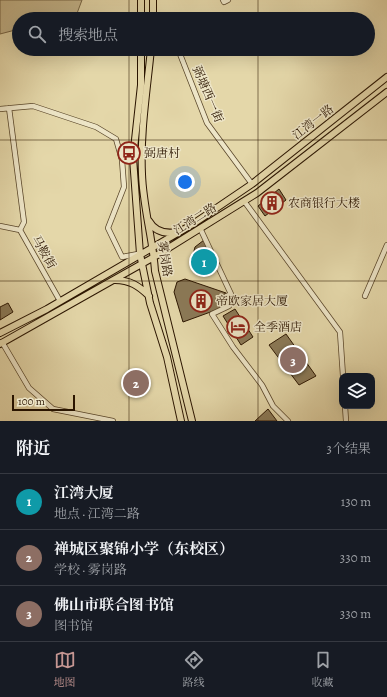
<!DOCTYPE html>
<html lang="zh">
<head>
<meta charset="utf-8">
<style>
  :root { --surface:#171b24; --page:#242831; --text:#f1f3f6; --muted:#9ea1a6; --line:#363941; --accent:#c59692 }
  body { margin:0; font-family:Alegreya,"Noto Serif SC",serif; background:var(--page); color:var(--text) }
  .controls { position:absolute; right:12px; bottom:12px; display:grid; overflow:hidden; border-radius:8px; box-shadow:0 4px 16px #0002 }
  .controls button { width:36px; height:36px; display:grid; place-items:center; padding:0; border:0; border-bottom:1px solid var(--line); background:var(--surface); color:var(--text); font:20px sans-serif }
  .scale { position:absolute; left:12px; bottom:10px; width:63px; box-sizing:border-box; padding-left:4px; border:2px solid #2b1500; border-top:0; font-size:11px; line-height:14px; white-space:nowrap; color:#2b1500; -webkit-text-stroke:3px #ede5c7; paint-order:stroke }
  .you { position:absolute; left:185px; top:182px; width:14px; height:14px; margin:-10px; border:3px solid #fff; border-radius:50%; background:#1a73e8; box-shadow:0 0 0 6px #1a73e833 }
  .badge { display:grid; place-items:center; width:26px; height:26px; border-radius:50%; background:var(--accent); color:#fff; font-size:13px; font-weight:700 }
  .pin { position:absolute; translate:-50% -50%; border:2px solid #fff; box-shadow:0 1px 4px #0006 }
  .list { margin:0; padding:0; list-style:none }
  h2 { display:flex; justify-content:space-between; align-items:center; height:52px; margin:0; padding:0 16px; font-size:17px }
  h2 small { font-size:13px; font-weight:400; color:var(--muted) }
  .list li { display:grid; grid-template-columns:26px 1fr auto; gap:12px; align-items:center; box-sizing:border-box; height:56px; padding:0 16px; border-top:1px solid var(--line) }
  .list b { display:block; font-size:15px; white-space:nowrap }
  .list p { margin:0; font-size:13px; white-space:nowrap; color:var(--muted) }
  .list em { font-size:13px; font-style:normal; color:var(--muted) }
  .icon { flex:none; width:22px; height:22px; fill:none; stroke:currentColor; stroke-width:2; stroke-linecap:round; stroke-linejoin:round }
  .map { position:relative; flex:none; width:387px; height:421px; overflow:hidden }
  .search { position:absolute; background:var(--surface); box-shadow:0 4px 16px #0002; left:12px; right:12px; top:12px; height:44px; display:flex; align-items:center; gap:10px; box-sizing:border-box; padding:0 14px; border-radius:22px; color:var(--muted); font-size:15px }
  .sheet { height:220px; background:var(--surface) }
  nav { display:flex; justify-content:space-around; align-items:center; box-sizing:border-box; height:56px; border-top:1px solid var(--line); background:var(--surface); font-size:11px; color:var(--muted) }
  nav a { display:grid; justify-items:center; gap:2px }
  nav .on { color:var(--accent) }
  .map>svg:first-child { display:block }
  .green { fill:#c5b68c; stroke:#786646 }
  .building { fill:#8b7a58; stroke:#2b1500 }
  .lines { fill:none; stroke-linecap:round; stroke-linejoin:round }
  .minor-casing { stroke:#59462a; stroke-width:6 }
  .major-casing { stroke:#2b1500; stroke-width:8 }
  .minor { stroke:#ede5c7; stroke-width:4.5 }
  .major { stroke:#e4d7a9; stroke-width:6 }
  .grid { fill:none; stroke:#2b1500; stroke-width:1; stroke-opacity:0.55 }
  .labels { text-anchor:middle; stroke-width:3; stroke-linejoin:round; paint-order:stroke }
  .street-label { font-size:12px; fill:#2b1500; stroke:#ede5c7 }
  .poi-label { font-size:12px; fill:#2b1500; stroke:#ede5c7; text-anchor:start }
</style>
</head>
<body>
<div class="map">
<svg width="387" height="421" viewBox="0 0 387 421">
  <rect width="100%" height="100%" fill="#e4d7a9"/>
  <filter id="stains"><feTurbulence type="fractalNoise" baseFrequency=".005" numOctaves="4"/><feColorMatrix values="0 0 0 0 .2 0 0 0 0 .09 0 0 0 0 .02 0 0 0 .5 -.17"/></filter>
  <radialGradient id="worn" r=".72"><stop offset=".6" stop-color="#630" stop-opacity="0"/><stop offset="1" stop-color="#630" stop-opacity=".3"/></radialGradient>
  <path class="green" d="M0,0h82l-6,16 -15,3h-42v10l-19,5z"/>
  <path class="building" d="M279,189l7,11 -21,16 -7,-10z
    M204,240l6,11 -3,2 7,16 -10,5 -3,-1 -8,-18 2,-8z
    M185,279l41,14 -3,2 4,11 -44,16 -9,-30 3,-10z
    M8,303l5,9 -13,8v-13z
    M235,309l18,28 -12,8 -18,-29z
    M286,334l30,42 -17,9 -30,-40z
    M268,409l9,12h-22z"/>
  <g class="lines">
    <g class="minor-casing">
      <path id="minor" d="M223,0l1,2 4,-2
        M178,49l29,74 45,61
        M9,108l15,114 -4,8
        M0,109l33,-3 63,21 20,12 6,21 2,27 -16,41 14,29 16,-3
        M244,201l96,131 3,44
        M0,226l20,4 40,71
        M200,228l31,66 -6,3 4,9 -17,8 21,33 29,38 11,21 15,15
        M365,296l22,-51
        M2,342l27,46 24,21 60,12
        M345,406l1,15"/>
    </g>
    <g class="major-casing">
      <path id="major" d="M141,0v19
        M153,0v19
        M141,49v36l-8,73 7,96 10,49 17,54 14,64
        M151,49c-4,41 -11,84 -9,125 1,33 11,65 13,97l37,150
        M149,221c6,11 16,13 28,11
        M115,280c15,0 24,6 34,16
        M0,333l47,-24 146,-85 59,-40 135,-107
        M0,344l154,-87 103,-64 130,-101"/>
    </g>
    <use href="#minor" class="minor"/>
    <use href="#major" class="major"/>
  </g>
  <path class="grid" d="M129,0v19M258,0v19M129,49v372M258,49v372M0,140h387M0,281h387"/>
  <defs>
    <g id="bus-ring" transform="scale(1.15)"><circle r="9.5" fill="#ede5c7" stroke="#8f2418" stroke-width="1.5"/><path d="M-5-6H5V4H4V6H2V4H-2V6H-4V4H-5ZM-3.5-4V0h7V-4ZM-3.5 1.2v1.5H-2V1.2ZM2 1.2v1.5H3.5V1.2Z" fill="#8f2418"/></g>
    <g id="building-ring" transform="scale(1.15)"><circle r="9.5" fill="#ede5c7" stroke="#8f2418" stroke-width="1.5"/><path d="M-4-6H4V6H1V3H-1V6H-4ZM-2.5-4.3h1.7v1.8h-1.7ZM.8-4.3h1.7v1.8H.8ZM-2.5-1h1.7V.8h-1.7ZM.8-1h1.7V.8H.8Z" fill="#8f2418"/></g>
    <g id="hotel-ring" transform="scale(1.15)"><circle r="9.5" fill="#ede5c7" stroke="#8f2418" stroke-width="1.5"/><path d="M-6-4.5h1.5V1H6V5H4.5V3h-9V5H-6ZM-4 0a1.8 1.8 0 1 1 3.6 0ZM.5 0V-2.5h3Q6-2.5 6 0Z" fill="#8f2418"/></g>
  </defs>
  <g fill-rule="evenodd">
    <use href="#bus-ring" x="129" y="153"/>
    <use href="#building-ring" x="272" y="203"/>
    <use href="#building-ring" x="201" y="301"/>
    <use href="#hotel-ring" x="238" y="327"/>
  </g>
  <g class="labels">
    <g class="street-label">
      <text transform="translate(208 94) rotate(67)" y="4">弼塘西一街</text>
      <text transform="translate(313 122) rotate(-38)" y="4">江湾一路</text>
      <text transform="translate(195 219) rotate(-32)" y="4">江湾二路</text>
      <text transform="translate(44 252) rotate(60)" y="4">马鞍街</text>
      <text transform="translate(165 259) rotate(81)" y="4">雾岗路</text>
    </g>
    <g class="poi-label">
      <text x="144" y="157">弼唐村</text>
      <text x="288" y="207">农商银行大楼</text>
      <text x="216" y="305">帝欧家居大厦</text>
      <text x="254" y="331">全季酒店</text>
    </g>
  </g>
  <rect width="100%" height="100%" filter="url(#stains)"/>
  <rect width="100%" height="100%" fill="url(#worn)"/>
</svg>
<div class="controls">
<button><svg class="icon" aria-label="layers" viewBox="0 0 24 24"><path d="M12 4l9 5-9 5-9-5zM3 14l9 5 9-5"/></svg></button>
</div>
<div class="scale">100 m</div>
<div class="you"></div>
<div class="pin badge" style="left:204px;top:262px;background:#0f9aa8">1</div>
<div class="pin badge" style="left:136px;top:383px;background:#8d6e63">2</div>
<div class="pin badge" style="left:293px;top:360px;background:#8d6e63">3</div>
<div class="search"><svg class="icon" aria-label="search" viewBox="0 0 24 24"><circle cx="10" cy="10" r="6"/><path d="M15 15l6 6"/></svg>搜索地点</div>
</div>
<section class="sheet">
<h2>附近<small>3个结果</small></h2>
<ul class="list">
<li><span class="badge" style="background:#0f9aa8">1</span><div><b>江湾大厦</b><p>地点 · 江湾二路</p></div><em>130 m</em></li>
<li><span class="badge" style="background:#8d6e63">2</span><div><b>禅城区聚锦小学（东校区）</b><p>学校 · 雾岗路</p></div><em>330 m</em></li>
<li><span class="badge" style="background:#8d6e63">3</span><div><b>佛山市联合图书馆</b><p>图书馆</p></div><em>330 m</em></li>
</ul>
</section>
<nav>
<a class="on"><svg class="icon" aria-label="map" viewBox="0 0 24 24"><path d="M3 6l6-2 6 2 6-2v14l-6 2-6-2-6 2zM9 4v14M15 6v14"/></svg>地图</a>
<a><svg class="icon" aria-label="directions" viewBox="0 0 24 24"><path d="M12 3l9 9-9 9-9-9zM9 14v-3h6M13 9l2 2-2 2"/></svg>路线</a>
<a><svg class="icon" aria-label="saved" viewBox="0 0 24 24"><path d="M7 4h10v16l-5-4-5 4z"/></svg>收藏</a>
</nav>
</body>
</html>
